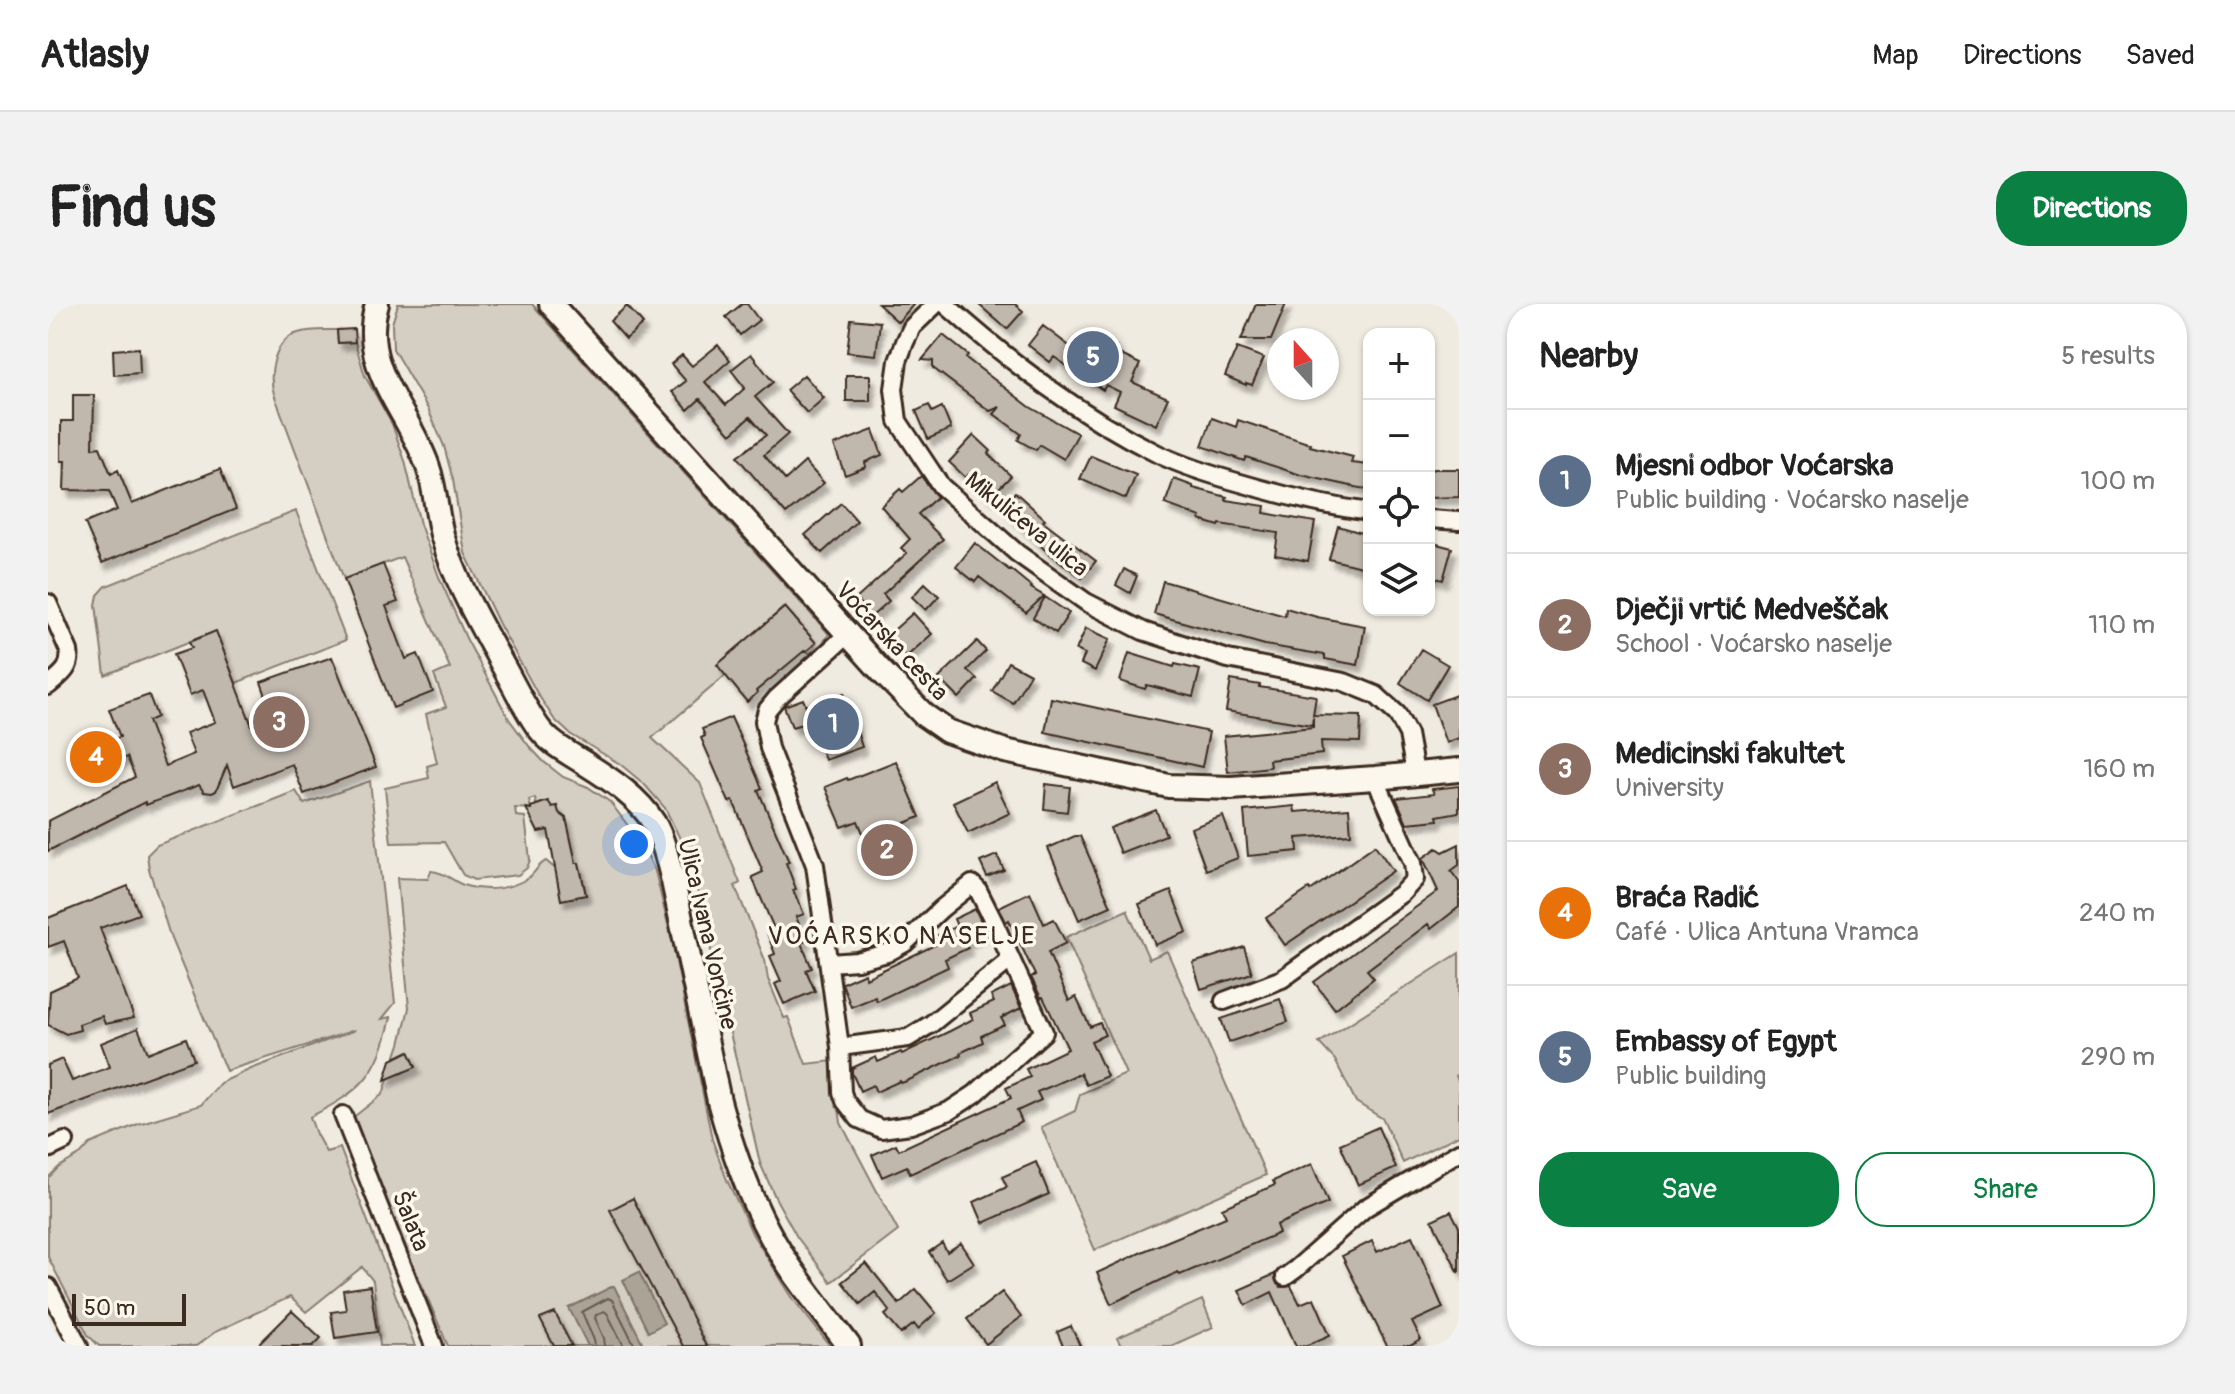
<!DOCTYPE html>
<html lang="en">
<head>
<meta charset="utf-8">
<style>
  :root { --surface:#fff; --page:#f2f2f2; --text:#222; --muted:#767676; --line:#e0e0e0; --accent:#0b8043 }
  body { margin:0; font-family:Pangolin,sans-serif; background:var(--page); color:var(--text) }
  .controls { position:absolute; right:24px; top:24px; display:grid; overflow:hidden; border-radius:16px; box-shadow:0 2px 6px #0004 }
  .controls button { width:72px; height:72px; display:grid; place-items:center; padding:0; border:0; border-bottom:2px solid var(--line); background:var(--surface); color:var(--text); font:40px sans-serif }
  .compass { position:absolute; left:1219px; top:24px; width:72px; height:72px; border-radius:50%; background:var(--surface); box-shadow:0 2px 6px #0004; rotate:339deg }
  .scale { position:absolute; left:24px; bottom:20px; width:114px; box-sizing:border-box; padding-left:8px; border:4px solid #3b2a1e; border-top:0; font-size:22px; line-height:28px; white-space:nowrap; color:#3b2a1e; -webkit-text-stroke:6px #fbf7ec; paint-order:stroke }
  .you { position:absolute; left:586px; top:540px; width:28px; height:28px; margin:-20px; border:6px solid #fff; border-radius:50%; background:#1a73e8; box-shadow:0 0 0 12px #1a73e833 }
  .badge { display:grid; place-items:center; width:52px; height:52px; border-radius:50%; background:var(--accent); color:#fff; font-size:26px; font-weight:700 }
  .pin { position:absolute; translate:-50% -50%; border:4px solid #fff; box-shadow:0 2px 8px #0006 }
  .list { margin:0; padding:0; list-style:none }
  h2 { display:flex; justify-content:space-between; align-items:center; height:104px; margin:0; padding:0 32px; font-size:34px }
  h2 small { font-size:26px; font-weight:400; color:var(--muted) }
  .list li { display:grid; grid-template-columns:52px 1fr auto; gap:24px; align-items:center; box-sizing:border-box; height:144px; padding:0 32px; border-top:2px solid var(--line) }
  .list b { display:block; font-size:30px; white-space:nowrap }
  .list p { margin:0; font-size:26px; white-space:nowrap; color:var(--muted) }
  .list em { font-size:26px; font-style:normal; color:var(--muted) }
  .actions { display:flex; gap:16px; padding:24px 32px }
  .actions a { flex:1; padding:18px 0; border:2px solid var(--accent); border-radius:32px; text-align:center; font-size:28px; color:var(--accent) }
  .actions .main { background:var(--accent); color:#fff }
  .icon { flex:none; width:44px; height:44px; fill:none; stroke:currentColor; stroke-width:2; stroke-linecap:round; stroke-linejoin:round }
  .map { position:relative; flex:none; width:1411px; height:1042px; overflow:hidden; border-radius:32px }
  header { display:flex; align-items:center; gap:48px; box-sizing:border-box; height:112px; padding:0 40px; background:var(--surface); border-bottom:2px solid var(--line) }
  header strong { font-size:38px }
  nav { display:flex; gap:44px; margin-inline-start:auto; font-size:28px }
  .intro { display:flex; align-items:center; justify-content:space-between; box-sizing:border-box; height:192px; padding:0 48px }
  h1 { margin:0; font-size:56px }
  .button { padding:20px 36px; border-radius:32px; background:var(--accent); color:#fff; font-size:28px; font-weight:700 }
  main { display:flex; gap:48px; padding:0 48px }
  aside { flex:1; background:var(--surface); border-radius:32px; box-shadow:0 2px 6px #0004 }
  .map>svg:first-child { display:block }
  .green { fill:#d5cec3; stroke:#887c70; stroke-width:2 }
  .water { fill:#aca397; stroke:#7f7367; stroke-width:2 }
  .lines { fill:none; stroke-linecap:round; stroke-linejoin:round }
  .shore { stroke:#685a4e; stroke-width:2 }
  .building { fill:#c0b8ad; stroke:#3b2a1e; stroke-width:2; filter:url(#shadow) }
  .street-casing { stroke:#3b2a1e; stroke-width:22 }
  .secondary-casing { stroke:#3b2a1e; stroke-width:28 }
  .street { stroke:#fbf7ec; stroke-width:16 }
  .secondary { stroke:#fbf7ec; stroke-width:22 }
  .labels { text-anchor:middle; stroke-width:7; stroke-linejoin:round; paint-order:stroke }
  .street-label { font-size:24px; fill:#3b2a1e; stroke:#fbf7ec }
  .neighbourhood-label { font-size:26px; letter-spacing:2px; fill:#3b2a1e; stroke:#fbf7ec }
</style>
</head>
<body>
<header>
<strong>Atlasly</strong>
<nav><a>Map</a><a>Directions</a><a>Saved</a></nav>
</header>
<div class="intro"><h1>Find us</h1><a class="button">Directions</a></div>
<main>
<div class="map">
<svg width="1411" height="1042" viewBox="0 0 1411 1042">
  <defs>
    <filter id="shadow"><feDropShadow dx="4.5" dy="7" stdDeviation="2" flood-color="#0004"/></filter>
  </defs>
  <rect width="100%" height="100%" fill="#f0ebe0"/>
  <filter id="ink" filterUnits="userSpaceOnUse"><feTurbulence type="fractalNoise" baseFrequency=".0125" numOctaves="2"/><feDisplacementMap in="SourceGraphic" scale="16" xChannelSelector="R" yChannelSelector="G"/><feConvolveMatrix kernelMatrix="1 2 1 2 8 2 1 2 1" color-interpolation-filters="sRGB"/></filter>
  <g filter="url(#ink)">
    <path class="green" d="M350,0h134l297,330 -7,10 -11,9 -6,-1 11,-9 -32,-36 -22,20 -36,48 -74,63 48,45 40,100 -5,3 30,74 3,19 16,39 4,-1 18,47 27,-3 8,62 57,108 -67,51 -34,-45 -21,-38 -16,-36 -70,-304 -25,-51 -21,-24 -24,-20 -50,-30 -16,-15 -17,-26 -38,-69 -34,-71 -12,-73 -9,-34 -16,-37 -35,-60 -1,-25z
      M289,26l1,13 17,-1 10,34 27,48 13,37 15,63 19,53 27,61 43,81 20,27 15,16 19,15 25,10 22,15 32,42 13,27 17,70 40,198 15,41 26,55 41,65 36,46h-382l-97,-227 32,-25 17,-50 9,-36 -12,-130 31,1 3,-8c15,1 22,11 35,15 20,6 45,3 62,-8 8,-5 9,-13 18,-17l40,33 -7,-31h-3l-10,-45 -7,-5 -2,-7 -5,1 -4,-6 -12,4 -1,-7 -6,2 2,9 -16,-1 1,8 9,1 5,43 -3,8 -9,7 -44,5 -11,-5 -19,-33 -53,1 -6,-55 44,-10 -2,-12 10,-3 -11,-49 20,-7 -12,-32 16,-7 -48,-111 -58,22 -70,-185c-6,-21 0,-54 24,-61 12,-4 26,-3 39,-3z
      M248,207l50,129 -110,43 -20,-52 -111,44 -9,-70 2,-10 8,-9z
      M322,477l25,222 -13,16 9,-2c-13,59 -29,73 -81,100l6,17 10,18 14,-4 75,198h-35l-7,-65 -11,-14 -56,45 -16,-15 -75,35 -19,14h-97l-11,-11 -40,-78v-79l11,-11 22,-13 9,-10 48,-20 63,-19 19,-22 31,-14 104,-39 -129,41 -55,-132 -22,-70 -2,-14 10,-10 139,-54 8,13z
      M1079,606l22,49 18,-8 99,224 -171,75 -54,-123 34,-16 5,-17 46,-20 -60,-137z
      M1411,649v120l-3,3 3,7v52l-56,28 -20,-44 -27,-17 -21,-42 -16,-17z
      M1154,996l11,27 -42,19h-50l-4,-8z"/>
    <path class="water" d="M591,968l25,51 -16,9 -25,-52z
      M565,982h1l30,60h-56l-19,-38z"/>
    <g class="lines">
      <path class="shore" d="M547,1042l-1,-6 -12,-28 26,-14 4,2 23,46
        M557,1042l-1,-8 -9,-20 1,-3 8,-4 3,2 17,33"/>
    </g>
    <path class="building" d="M694,0h5l12,16 -19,15 -14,-18z
      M830,0h36l-16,18z
      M930,0h37l8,7 -16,18z
      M1208,0h30l-15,36h-30z
      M579,2l16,18 -17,15 -16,-18z
      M803,15l29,3 -4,33 -29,-3z
      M995,22l37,28 15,-22 21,14 -3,5 27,13 -8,18 36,16 -12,27 -42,-20 6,-13 -14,-7 -3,5 -49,-33 -4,5 -22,-17z
      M306,25l1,13 -17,1 -1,-13z
      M895,31l25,20 -2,3 64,49 48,27 -14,25 -24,-14 -4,5 -18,-10 3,-6 -27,-20 6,-7 -10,4 -57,-43v-7l-11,-1z
      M670,41l12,15 -25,22 21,23 19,-17 -14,-18 20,-16 22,28 -18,15 33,37 -24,21 21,25 20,-18 19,21 -38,31 -49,-57 29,-22 -16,-18 -19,17 -31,-35 -12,11 -16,-18 14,-11 -15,-17 11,-9 10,11z
      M91,44l1,25 -26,2 -1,-25z
      M1189,44l27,10 -12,27 -6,-2v2l-21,-9z
      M756,71l20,23 -17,15 -21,-23z
      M798,71h24v26h-24z
      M25,91h21l-1,53 7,-1 11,27 7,-4 14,34 88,-35 16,40 -134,54 -17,-40 32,-13 -8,-19 -45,-1 1,-29h-4v-40h12z
      M881,101l3,7 10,-5 9,22 -23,10 -12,-28z
      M1164,114l24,9 2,-7 73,24 -1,2 43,11 -2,6 18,2v25l-68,-15 -55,-18 -2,4 -42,-15z
      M825,126l9,25 -17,7 1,5 -21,8 -11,-30z
      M926,131l17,16 -3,3 23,22 -21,21 -22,-22 -2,3 -17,-16z
      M1043,152l45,19 -10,24 -46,-20z
      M1387,165h24v28l-30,1v-28z
      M873,172l16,21 -19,17 25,25 -60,55 6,7 -18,16 -15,-18 51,-46 -6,-5 9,-9 -29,-33 19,-17 3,3z
      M1126,175l19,7v2l34,9 -1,3 39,6 -1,7 51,9 -7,39 -33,-6 3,-22 -58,-9 -1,2 -19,-6 1,-3 -36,-13z
      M967,188l30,27 -2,2 53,40 -14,17 -38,-29 -42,-41z
      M793,199l16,18 -35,32 -17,-18z
      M1290,222l31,9v34l-40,-10z
      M1381,238l23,6 -9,32 -14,-4z
      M927,239l34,27 1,-1 22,18 -1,1 13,8 -18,17 -47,-36 -4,5 -19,-15z
      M335,260l15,38 -12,4 20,53 12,-5 15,38 -40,16 -49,-129z
      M1076,265l13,7 -7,17 -14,-8z
      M1115,277l122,35 1,-8 31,9 48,9 -7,39 -33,-6v-4l-60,-10 -111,-31z
      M877,279l14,13 -13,14 -14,-13z
      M997,293l24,16 -13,20 -23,-15z
      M737,303l31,36 -11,9 -1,-1 -48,40 1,2 -10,9 -30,-37z
      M865,309l19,21 -26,23 -19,-21z
      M1038,324l24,11 -15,32 -14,-7 4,-10 -9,-4z
      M168,327l36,95 22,-8 -13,-36 71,-25 44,110 -72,27 -12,-30 -58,22 -7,-21 -11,26 -4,2 -8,-1 -5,-7 -53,20 -1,-3 -97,49v-30l87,-44 -8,-20 -38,14 -7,-20 38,-14 -11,-28 40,-14 8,22 -9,4 17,45 29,-12 -8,-21 29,-11 -12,-32 -13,5 -16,-41 18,-6 -3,-6z
      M929,337l9,10 -19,19 10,9 -18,19 -20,-20z
      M1373,345l27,16 -21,35 -27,-17z
      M1081,349l45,14 1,-3 25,6 -7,27 -46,-12 -2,4 -25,-8z
      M960,358l22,12 -17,29 -21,-12z
      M1183,376l29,5 -1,2 57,9 -3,19 48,1 -1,26 -39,-1 1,13 -53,6 1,7 -42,5 -4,-36 89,-9v-10l-1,8 -86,-14z
      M796,389l18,54 -37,13 -13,-39 -20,6 -8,-21 19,-7 3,7z
      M1411,390v44l-13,5 -14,-39z
      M1003,394l158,34 -7,35 -157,-35z
      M683,413l31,71 -4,2 31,72 -3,1 10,26 -3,1 11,24 -8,3 10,24 -5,2 11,25 -6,2 9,21 -31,13 -9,-20 6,-3 -11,-25 5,-2 -9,-24 7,-4 -21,-49 11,-5 -30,-71 -4,1 -28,-64 4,-2 -3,-7z
      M848,457l24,56 -22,9 6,13 -17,7 -6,-15 -16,7 -7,-17 -16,6 -17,-40 22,-9 1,2z
      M947,478l15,31 -42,20 -15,-31z
      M998,480l24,3 -3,25 -23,-3z
      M1411,482v26l-22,4 1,4 -31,3 -11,-25 38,-4 -2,-5z
      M500,497l4,6 5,-1 2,7 7,5 10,45h3l7,32 -25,5 -13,-70 -10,2 -12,-24 5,1v-2z
      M1246,502l1,6 54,-4 2,26 -54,4 1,13 -50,5 -4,-45z
      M1108,506l10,25 -46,18 -10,-25z
      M1175,512l15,42 -32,12 -15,-42z
      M1027,532h5l31,70 -32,14 -31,-72z
      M1411,540v21l-8,6 8,11v25l-28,22 -3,-5 -61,46 7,8 -39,31 -21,-27 124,-91 -15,-33 14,-10 6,4z
      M1327,541l18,26 -108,74 -19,-27 43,-29 1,2z
      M949,551l7,15 -17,7 -7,-15z
      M80,582l11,28 -39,14 34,90 -29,6 -3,-8 -23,8 1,6 -14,4 -18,-9 2,-34 28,-13 -14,-37 -16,6v-29z
      M1123,587l16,41 -32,13 -16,-41z
      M982,588l14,32 10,-5 12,24 -18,9 21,49 7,-4 14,30 10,-4 5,12 -14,6 16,35 -21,9 -6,-12 -31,14 -12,5 4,8 -24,11 5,11 -112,52 -3,-8 -25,11 -10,-22 24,-11 3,6 112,-52 -5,-10 24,-11 -4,-8 42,-20 -25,-52 -2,1 -10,-21 4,-2 -26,-55 -3,2 -7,-15z
      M927,605l11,22 -21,11 3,6 -23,11 3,8 -71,34 -2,-4 -24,10 -9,-24 23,-10 1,5 71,-34 -3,-7 23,-11 -3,-7z
      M1196,643l8,26 -51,16 -8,-26z
      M963,682l10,22 -20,10 4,7 -24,11 2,6 -23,11 1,2 -54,26 -6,2 -1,-2 -24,11 -3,-7 -13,6 -8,-18v-5l24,-11 2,5 23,-10 1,2 48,-23 23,-12 -3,-6 24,-11 -3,-6z
      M1232,695l8,23 -59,20 -8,-23z
      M90,724l10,25 38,-15 8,22 -146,54v-49l14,-6 10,22 38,-14 -9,-24z
      M361,747l7,16 -31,13 6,-20z
      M1330,823l18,41 -38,17 -18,-41z
      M988,858l13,32 -66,29 -9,-21 33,-15 -5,-10z
      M1264,860l16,39 -52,22 3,8 -99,42 -2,-3 -67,32 -14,-31 47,-22 82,-34 -4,-9 53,-23 -2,-4z
      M585,894l73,148h-23l-73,-136z
      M1403,907l8,16v46l-27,-53z
      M1364,932l31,72 -31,14 9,18 -11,6h-23l-45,-90 30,-15 5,11z
      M894,939l5,9 14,-9 13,20 -27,17 -18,-28z
      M818,959l33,41 17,-15 20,24 -18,16 -4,-5 -13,10 -16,-19 5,-4 -15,-19 -15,12 -18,-22z
      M1227,970l2,10 4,3 10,-1 9,18 14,-6 16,37 -25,11h-9l-24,-54 -26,13 -7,-15z
      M322,982l7,46 -42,6 -4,-26 15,-2 -3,-20z
      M954,988l19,25 -35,27 -19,-25z
      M244,1007l29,27 -8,8h-56z
      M507,1009l17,33h-18l-14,-27z
      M1023,1022l9,20h-17l-6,-14z"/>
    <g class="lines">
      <g class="street-casing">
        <path id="street" d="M888,0l-24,23 -7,15 -7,19 -4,28 4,32 43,65 76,67 69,49 57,29 85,28 116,23 32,13 21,19 11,20 7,39
          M897,0c65,58 134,111 213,150 27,13 57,22 86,30 41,12 83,22 125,28
          M1381,215l30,2
          M0,299l21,48c3,18 -9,24 -21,35
          M781,659l28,-2 30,-8 18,-10 36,-34 31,-25 6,6 17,34 49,108 -69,62 -26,17 -38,14 -30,4 -22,-10 -14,-18 -3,-9 -2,-45 -25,-182 -46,-117 -5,-27 3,-11 9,-11 72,-65
          M1176,697l58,-22 120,-86 13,-14 -2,-16 -38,-85
          M792,743l68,-9 23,-14 80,-65
          M295,811l91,231
          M0,845l17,-8
          M1237,973l11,-8 69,-61 94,-56
          M0,983l31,59"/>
      </g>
      <g class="secondary-casing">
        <path id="secondary" d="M329,0c-19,63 32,107 51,163 8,23 8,48 15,71 13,45 37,85 59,126 12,21 22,43 36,63 12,17 31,26 48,37 24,15 53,34 68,59 10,17 14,39 19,58l46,220c12,44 27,88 48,128 22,42 54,79 82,117
          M503,0l331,368 42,43 23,16 58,20 164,35 62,2 144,-10 84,-8"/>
      </g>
      <use href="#street" class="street"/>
      <use href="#secondary" class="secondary"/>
    </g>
  </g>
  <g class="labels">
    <g class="street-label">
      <text transform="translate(979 220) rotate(39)" y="8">Mikulićeva ulica</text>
      <text transform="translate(844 337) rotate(47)" y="8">Voćarska cesta</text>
      <text transform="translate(660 630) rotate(77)" y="8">Ulica Ivana Vončine</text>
      <text transform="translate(363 917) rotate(68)" y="8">Šalata</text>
    </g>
    <g class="neighbourhood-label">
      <text x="854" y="640">VOĆARSKO NASELJE</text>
    </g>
  </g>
</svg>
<div class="controls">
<button>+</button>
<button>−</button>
<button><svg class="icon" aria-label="locate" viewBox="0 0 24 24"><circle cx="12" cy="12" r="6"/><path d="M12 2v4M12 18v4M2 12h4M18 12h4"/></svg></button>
<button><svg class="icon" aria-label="layers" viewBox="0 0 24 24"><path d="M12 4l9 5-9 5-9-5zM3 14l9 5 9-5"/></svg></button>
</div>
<svg class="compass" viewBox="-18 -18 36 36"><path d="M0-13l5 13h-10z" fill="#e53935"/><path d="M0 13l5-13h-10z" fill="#767676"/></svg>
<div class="scale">50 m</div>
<div class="you"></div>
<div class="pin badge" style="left:785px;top:420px;background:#5c6f8a">1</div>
<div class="pin badge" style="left:839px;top:546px;background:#8d6e63">2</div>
<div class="pin badge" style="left:231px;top:418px;background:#8d6e63">3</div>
<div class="pin badge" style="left:48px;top:453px;background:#e8710a">4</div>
<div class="pin badge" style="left:1045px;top:53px;background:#5c6f8a">5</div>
</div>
<aside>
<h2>Nearby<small>5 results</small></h2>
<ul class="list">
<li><span class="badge" style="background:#5c6f8a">1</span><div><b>Mjesni odbor Voćarska</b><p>Public building · Voćarsko naselje</p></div><em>100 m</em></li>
<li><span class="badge" style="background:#8d6e63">2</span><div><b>Dječji vrtić Medveščak</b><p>School · Voćarsko naselje</p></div><em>110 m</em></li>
<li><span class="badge" style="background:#8d6e63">3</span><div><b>Medicinski fakultet</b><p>University</p></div><em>160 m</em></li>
<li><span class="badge" style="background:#e8710a">4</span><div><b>Braća Radić</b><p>Café · Ulica Antuna Vramca</p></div><em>240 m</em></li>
<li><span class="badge" style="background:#5c6f8a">5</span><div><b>Embassy of Egypt</b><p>Public building</p></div><em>290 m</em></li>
</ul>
<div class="actions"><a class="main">Save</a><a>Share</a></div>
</aside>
</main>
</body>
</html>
